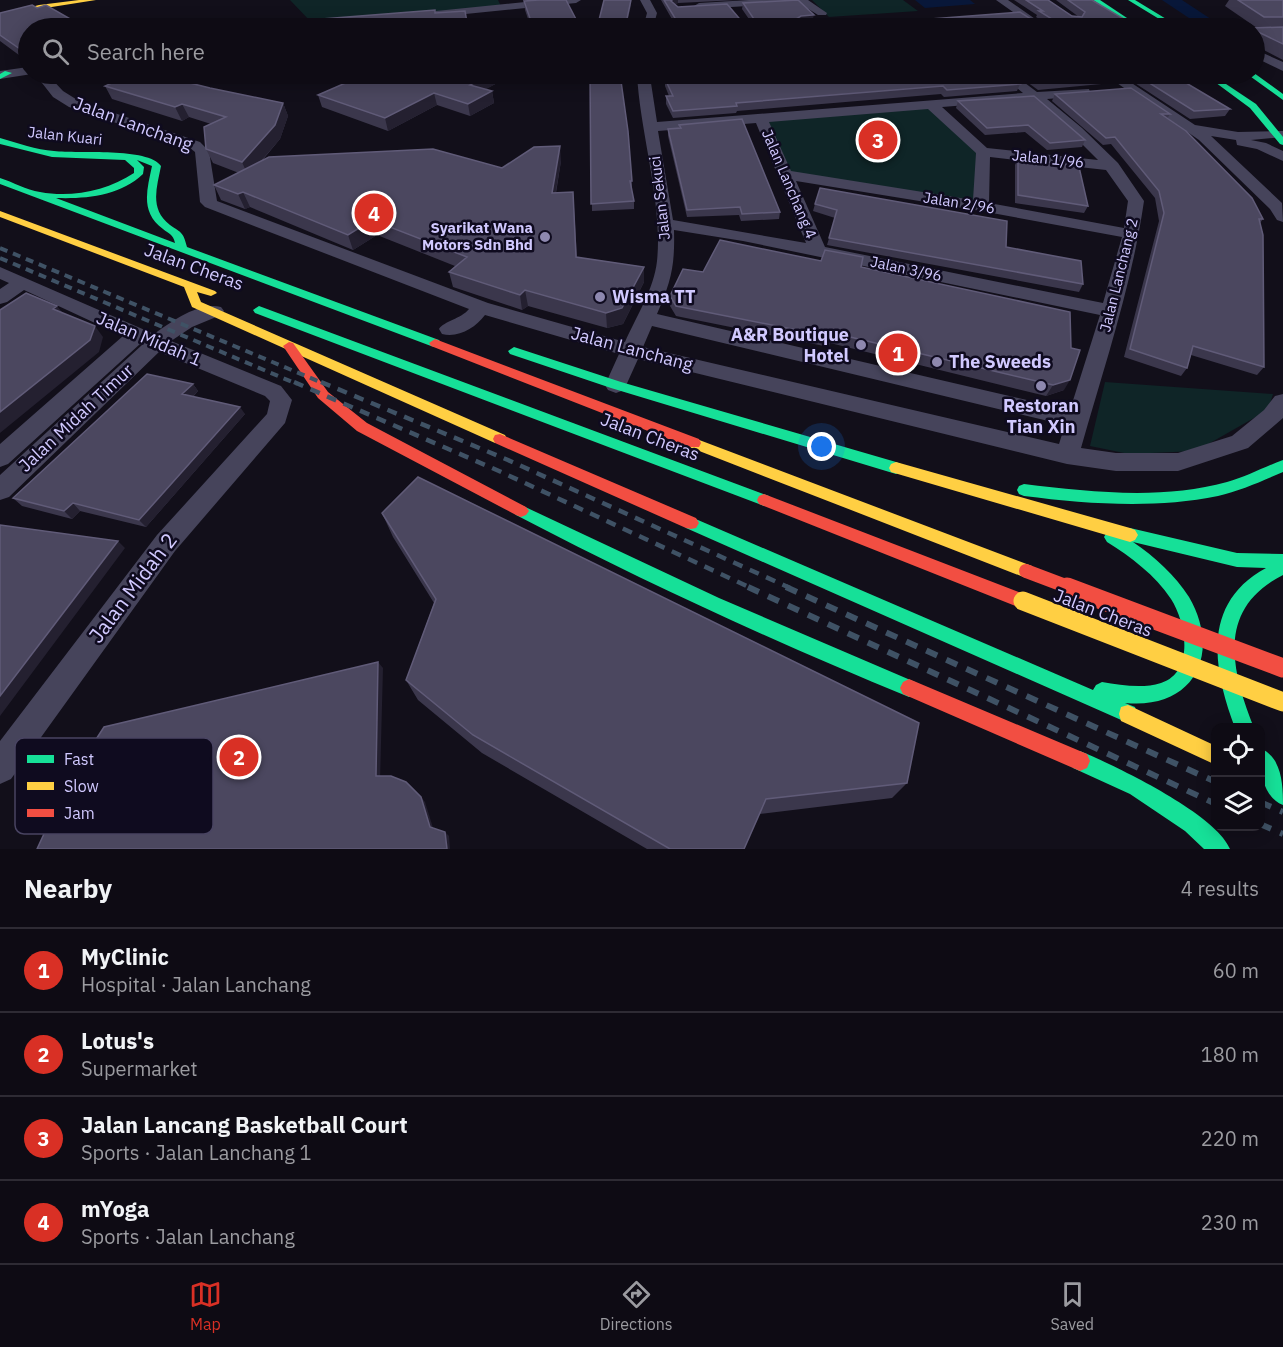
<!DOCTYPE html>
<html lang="en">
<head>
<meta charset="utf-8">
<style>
  :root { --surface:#0e0b14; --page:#17141d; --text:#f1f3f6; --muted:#9b9ba0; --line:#2e2b34; --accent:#d93025 }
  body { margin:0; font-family:"IBM Plex Sans",sans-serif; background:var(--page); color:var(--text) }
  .controls { position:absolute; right:18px; bottom:18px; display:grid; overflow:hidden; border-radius:12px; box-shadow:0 3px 15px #0003 }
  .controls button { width:54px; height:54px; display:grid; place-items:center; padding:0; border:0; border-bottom:2px solid var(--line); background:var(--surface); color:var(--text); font:30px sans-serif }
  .you { position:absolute; left:822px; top:447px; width:21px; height:21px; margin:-15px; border:4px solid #fff; border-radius:50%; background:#1a73e8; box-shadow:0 0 0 9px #1a73e833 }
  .badge { display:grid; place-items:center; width:39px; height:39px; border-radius:50%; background:var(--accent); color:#fff; font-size:20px; font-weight:700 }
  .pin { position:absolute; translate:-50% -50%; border:3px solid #fff; box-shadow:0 2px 6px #0006 }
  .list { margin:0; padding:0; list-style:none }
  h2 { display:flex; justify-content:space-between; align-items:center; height:78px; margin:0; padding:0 24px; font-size:26px }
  h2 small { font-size:20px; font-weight:400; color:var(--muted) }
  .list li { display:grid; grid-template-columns:39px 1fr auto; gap:18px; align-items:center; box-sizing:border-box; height:84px; padding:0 24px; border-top:2px solid var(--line) }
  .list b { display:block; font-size:22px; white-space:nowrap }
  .list p { margin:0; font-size:20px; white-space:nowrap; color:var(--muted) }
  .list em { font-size:20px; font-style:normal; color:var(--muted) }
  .icon { flex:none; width:33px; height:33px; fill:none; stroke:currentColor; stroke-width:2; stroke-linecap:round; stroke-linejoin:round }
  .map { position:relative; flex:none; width:1283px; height:849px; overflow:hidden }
  .search { position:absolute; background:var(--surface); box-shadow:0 3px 15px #0003; left:18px; right:18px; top:18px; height:66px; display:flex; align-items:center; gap:15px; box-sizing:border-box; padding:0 21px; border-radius:33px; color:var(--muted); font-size:22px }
  .sheet { height:414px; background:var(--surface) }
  nav { display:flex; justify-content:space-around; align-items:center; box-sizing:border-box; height:84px; border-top:2px solid var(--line); background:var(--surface); font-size:16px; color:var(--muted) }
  nav a { display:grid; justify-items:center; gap:3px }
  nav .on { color:var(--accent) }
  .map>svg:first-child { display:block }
  .green { fill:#0f2527 }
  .water { fill:#081739 }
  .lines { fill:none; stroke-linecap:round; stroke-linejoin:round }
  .river { fill:#081739; fill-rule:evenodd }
  .street { fill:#46445b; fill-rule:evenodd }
  .fast { fill:#16e098; fill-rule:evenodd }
  .slow { fill:#ffcf43; fill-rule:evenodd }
  .jam { fill:#f24e42; fill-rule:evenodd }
  .rail-far2 { stroke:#3f5265; stroke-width:4; stroke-dasharray:8 6; stroke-linecap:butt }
  .rail-far1 { stroke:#3f5265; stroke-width:4.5; stroke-dasharray:10 8; stroke-linecap:butt }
  .rail { stroke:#3f5265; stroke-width:6; stroke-dasharray:12 10; stroke-linecap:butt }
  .slow-bridge { stroke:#ffcf43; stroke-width:19 }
  .jam-bridge-far1 { stroke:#f24e42; stroke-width:14 }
  .jam-bridge { stroke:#f24e42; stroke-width:19 }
  .wall { fill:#3b374c }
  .shaded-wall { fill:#242030 }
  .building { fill:#4b475f; stroke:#605b78; stroke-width:1.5 }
  .poi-dot { fill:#8e88af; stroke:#0f0b1f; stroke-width:2 }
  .labels { text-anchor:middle; stroke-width:5; stroke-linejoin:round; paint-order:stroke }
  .far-street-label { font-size:15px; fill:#d1c9ff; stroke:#0f0b1f }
  .far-poi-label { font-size:15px; font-weight:bold; fill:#d1c9ff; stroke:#0f0b1f; text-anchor:end }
  .street-label { font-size:18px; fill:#d1c9ff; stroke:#0f0b1f }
  .poi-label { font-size:18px; font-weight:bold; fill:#d1c9ff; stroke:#0f0b1f; text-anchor:start }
  .near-street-label { font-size:21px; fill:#d1c9ff; stroke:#0f0b1f }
  .key { fill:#0f0b1f; stroke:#494462; stroke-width:1.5 }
  .key-label { font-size:16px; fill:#d1c9ff }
</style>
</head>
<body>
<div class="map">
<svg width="1283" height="849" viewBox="0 0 1283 849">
  <rect width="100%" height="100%" fill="#120f1a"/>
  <path class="green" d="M290,0h208l3,6 -189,17z
    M812,0h91l15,11 -89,6z
    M931,104l52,48 -2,54 -196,-31 -24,-57z
    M1105,382l168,12 -5,16 -72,41 -67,3 -39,-8z"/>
  <path class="water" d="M915,0h55l5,4 -50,4z"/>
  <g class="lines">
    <path class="river" d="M1162,0h20l41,27 -19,1z"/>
    <path class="street" d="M545,0h36l-5,3 -140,14 -5,-3 5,-3z
      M640,0h10l7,13 -4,15h-10l4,-15z
      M749,0h59l19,13 -1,2h-8l-19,-12 -100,6 -5,-3 5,-3z
      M996,0h12l40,28h-12z
      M893,19l5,3 -1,2 -53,4h-48l5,-3z
      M1254,49l29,13v9l-29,-14z
      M28,67v7h4l-32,5v-8z
      M35,74h12l16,17 16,10 121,41 9,9 8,50 271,102 137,39c11,-25 29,-53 32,-81 6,-58 -17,-128 -20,-187h12v2l89,-2 -6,4 -81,5 6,39 366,-29 -23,-19h13l24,18 52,-3 1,3 -6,4 -37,3 35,29 36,35 26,38c-12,84 -40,166 -63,247l35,5h62l54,-17 32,-26 11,-14 8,-2v24l-35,30 -70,23h-62l-49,-7 -429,-105 -14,31 -8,3 -8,-3 -3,-5 14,-31 -134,-39c-10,13 -26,23 -43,19l-3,-5c5,-8 22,-10 30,-20l-264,-102 -5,-5 -5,-50 -5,-4 -121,-41 -16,-10zM1032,100l40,34 26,26 -111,-12 -45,-41zM928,109l48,44 -3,47 -182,-29 -22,-49zM756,123l50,120 -133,-23 -15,-89zM990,157l116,13 22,31 -4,27 -135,-25zM796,181l185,30 141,26 -19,66 -278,-56zM674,230l69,11 357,74 -30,95 -413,-96c14,-33 18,-47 17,-84zM652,326l413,99 -6,19 -416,-97z
      M1104,74h14l77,51 43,7 45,-1v6l-32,3 15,3 17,8v10l-26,-12 -20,-4 -1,-5 -25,-4 71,67 1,19 -6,-2 -7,-11 -71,-69z
      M0,267l154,67c17,-12 45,-33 67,-27l3,4 -3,4 -29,12 -21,14 110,45 11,14 -7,23 -110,128 -164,228 -11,5v-43l157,-206 110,-121 3,-13 -5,-5 -106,-44 -150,145 -9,3v-25l142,-130 -2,-1 -132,120 -8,3v-23l123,-108 -99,-46 -17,12 -7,2v-15l9,-6 -9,-4z"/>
    <path class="fast" d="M1093,0h7l42,28h-7z
      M1128,0h7l46,28h-7z
      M5,71l7,2 -12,6v-5z
      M1254,73l29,21v6l-36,-26z
      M1204,74h7l45,30 27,33v8l-3,-1 -30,-36z
      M0,138c18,5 36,12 54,13 24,3 94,-4 107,15 -4,21 -12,43 9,59 12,8 13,7 17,22l252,93 2,3 -6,4 -4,-1 -431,-162v-6c13,4 26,12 40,14 31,6 67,-1 94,-19v-5l-9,-8 -73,-3 -52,-13zM137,160l15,6c-5,24 -12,46 11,63 6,5 10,5 12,14l-119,-45c30,1 64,-2 87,-24l1,-7z
      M259,306l510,190 2,4 -2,4 -5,2 -5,-2 -504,-191 -2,-3z
      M514,347l107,35 275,80 5,2 2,4 -2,4 -5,2 -285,-86 -101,-34 -2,-3z
      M1283,460v12c-21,9 -43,19 -65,24 -64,13 -130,8 -194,0l-5,-2 -2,-4 2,-4 5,-2c66,8 138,16 203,-2 19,-5 37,-15 56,-22z
      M521,505l198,93 196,84 3,6 -3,6 -6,3c-134,-55 -265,-115 -393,-182l-3,-4 3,-4z
      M691,517l402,173 3,-5 6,-3c19,3 40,7 59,1 34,-11 25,-61 10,-84 -16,-24 -40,-42 -64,-57l-3,-5 3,-5 5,-2 10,5 3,-5 5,-2 107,25 46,1v21c-67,34 -52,95 -29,153h-19c-22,-59 -34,-125 31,-160l-29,-1 -104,-25c22,15 42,33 56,55 33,57 5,113 -64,106l10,4 2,7 -2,7 -7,2 -442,-195 -3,-5 3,-5z
      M1260,748c22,9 23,37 23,57 -22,-9 -23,-37 -23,-57z
      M1080,751c36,15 136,63 150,98h-26l-19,-18 -55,-37 -57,-26 -3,-7 3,-7z"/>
    <path class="slow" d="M79,0h17l-57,9 -39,10v-4l39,-10z
      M0,211l215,80 2,2 -6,3 -14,-4 4,10 304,133 2,4 -2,4h-10l-303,-136 -8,-20 -184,-70z
      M694,438l338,128 2,5 -2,5 -6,2 -337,-131 -2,-4 2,-4z
      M896,462l234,66 5,2 3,5 -3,5 -5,2 -239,-70 -2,-4 2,-4z
      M1128,705l88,41v19l-95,-44 -2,-7 2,-7z"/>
    <path class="jam" d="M435,339l264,100 2,4 -2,4h-10l-258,-101 -2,-3z
      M289,342l4,1 35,49 39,31 159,84 3,4 -3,4 -5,2 -5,-2 -159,-84 -39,-33 -35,-52z
      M500,434l196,84 3,5 -3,5 -5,1 -5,-1 -191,-85 -2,-4 2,-4z
      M764,494l265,102 2,5 -2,5 -6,3 -264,-105 -2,-4 2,-4z
      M909,679l178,75 3,7 -3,7 -7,3 -177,-77 -3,-6 3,-6z"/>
    <path class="rail-far2" d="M0,248l325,136
      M0,258l297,126"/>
    <path class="rail-far1" d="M294,382l205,89 252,117
      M321,382l187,78 282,128"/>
    <path class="rail" d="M748,587l468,217
      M786,587l430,195
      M1260,802l23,10
      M1260,824l23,10"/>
    <path class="slow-bridge" d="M1023,601l260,101"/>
    <path class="jam-bridge-far1" d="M1026,571l45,17"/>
    <path class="jam-bridge" d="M1067,587l216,81"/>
  </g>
  <path class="wall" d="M661,0h77l-60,3 -3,1 3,3 66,17 7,-2 -9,-13 1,-6 69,19 -11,1 25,4 219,-4 -9,-6 1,-2 -23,-15h34l24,16 7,1 -23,-17h36l37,22 -3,6h-449z
    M1229,0h54v60l-29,-15v-17h-3h6l-32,-22z
    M524,1l55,27h-48l-6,-18z
    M37,8l-10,53 -27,-20v-28z
    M341,74h157l1,8 -13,7 6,2 2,12 -24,13 -33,-11 -49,26 -66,-24 -4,-12 36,-16z
    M590,74l42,107v8h-1l3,12v8l-42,2z
    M1016,74h96l4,2 -4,7 -74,7z
    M1121,74h50l59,35 -5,7 -35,3z
    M665,79l355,5 -3,7 -73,6 -3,-3 -204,17 -1,2 -63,5 -7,-14v-8h3l-4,-10z
    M105,86l105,2 73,15 5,13 -8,23 -19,23 241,6 59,-7 -5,32 18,14 3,50 67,10v15l-21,42 -16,4 -79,-22 -6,4 -69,-23 -4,-15 6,-6 -78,-31 -24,15 -103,-43 -5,2 -24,-9 -7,-15 25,-12 -26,-10 -7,-14 5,-25 -22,-7 -7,4 -70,-22z
    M1055,94l115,20 -3,5 96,100 -3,4 4,144 -7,8 -66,-20 -4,13 -6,8 -57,-19 35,-136 -4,-23 -44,-54 -8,1 -51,-44z
    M958,101l127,39 -3,7 -35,3 -22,-18 -40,3 -29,-27z
    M679,125l101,87 -1,7 -38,2 -2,-6 -52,2 -19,-81v-7l11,-1z
    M1018,157l70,49 -4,7 -69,-10v-38z
    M815,204l191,43 77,37 -4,8 -252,-47 8,-27 -22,-7z
    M821,261l243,129 -18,6 -216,-53 -1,4 -153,-31 -6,-10v-10l33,-24z
    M193,384l5,7 -5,6 52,17 -99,113 -66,-16 -8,8 -50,-13 -9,-8z
    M382,513l525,270 -15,15 -133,16 -15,35h-97l-165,-96 -64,-53 -12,-20 28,-77 -41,-66z"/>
  <path class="shaded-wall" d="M631,0v6l-5,22h-1z
    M672,0h6v3l-7,4v-6z
    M814,15l-2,7 -12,1 -5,3 1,-7 5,-3z
    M578,23l1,5h-46v-1z
    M28,47v13l-1,1 -7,-12z
    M491,74h7l1,8 -27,15 -2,-12z
    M492,91l2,12 -24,13 -2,-12z
    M434,93l3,12 -49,26 -3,-13z
    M283,103l5,13 -8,23 -32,37 -6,-14z
    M182,104l7,13 -7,4 -7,-14z
    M560,146l1,15 -8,47 -1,-15z
    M243,192l7,15 -5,2 -7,-15z
    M372,220l5,15 -24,15 -5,-15z
    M644,267v15l-21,42 -16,4 -1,-15z
    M525,290l3,16 -6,4 -2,-15z
    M57,306l9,11 -13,-8z
    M95,326l8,11 -4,15 -99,81v-21z
    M1070,380l-6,10 -18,6 7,-11z
    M193,384l5,7 -11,11 -5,-8z
    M240,407l5,7 -99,113 -7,-7z
    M73,503l7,8 -8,8 -8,-8z
    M118,541l7,7 -125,168v-20z
    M378,662l5,6 -3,113 -4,-5z
    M421,797l4,5 9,29 -4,-4z
    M445,832l4,4 1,13h-3z"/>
  <path class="building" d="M539,0h27l12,23 -45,4 -9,-26z
    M604,0h27l-6,28h-28z
    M664,0h8l-1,1 7,6 49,-3 17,20 12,-2 -13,-19 55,-3 16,15 -13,1 -5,3 -1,4 27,1 4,3 194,-15 17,11 14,1 1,-5 -13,-8h4l-17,-11h22l24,16 10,1 3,-5 -17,-12h24l37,22 -42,2 8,4h-414z
    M1238,0h45v17h-19z
    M32,5l5,3 9,-3 40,23h-58v19l-8,2 -20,-14v-22z
    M435,10v3l30,-2 3,17h-147l1,-9z
    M1283,27v17l-29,-14v-2h-3z
    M145,74h9l56,14 73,15 -8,22 -33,37 -36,-13 -2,-22 22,-10 -44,-13 -7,3 -70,-21 20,-9z
    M366,74h125l-21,11 22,6 -24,13 -34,-11 -49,25 -67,-23z
    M590,74h30l8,57 4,50h-2l4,20 -43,3z
    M727,74h280l13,10 -73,6 -4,-4 -207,17 1,3 -64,5 -7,-15h7l-8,-17z
    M1029,74h83l4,2 -75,6z
    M1135,74h36l59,35 -36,2z
    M1131,88l39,26h-9l25,17 66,67 11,21h-4l4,16 1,132 -71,-21 -6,22 -57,-19 34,-136 -5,-22 -44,-54 -9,1 -51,-44z
    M1034,96l51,44 -35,3 -22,-18 -41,3 -29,-27z
    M742,119l38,93 -38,2 -2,-7 -53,3 -19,-81 13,-1 -2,-3z
    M560,146l-8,47 21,-1 3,65 68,10 -22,41 -16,5 -81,-23 -5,5 -71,-23 18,-15 -95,-37 -24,15 -105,-43 -5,2 -24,-9 55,-28 164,-8 69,19 32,-21z
    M1018,157l61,10 9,39 -70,-11z
    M820,188l187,33 -1,26 75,14 2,23 -254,-46 8,-28 -22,-6z
    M720,240l101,21 4,-11 38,7 -2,10 209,45 1,36 9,2 -10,30 -17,5 -220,-52 -1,4 -156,-31 -6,-10 13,-27 20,3z
    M26,293l31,13 -4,3 42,17 -5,14 -90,72v-102z
    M147,374l46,10 -11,10 58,13 -101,113 -66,-17 -9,8 -51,-13z
    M418,477l501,246 -12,60 -141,16 -22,50h-74l-197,-114 -67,-55 30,-81 -54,-86z
    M0,525l118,16 -118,155z
    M378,662l-2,114h15l15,6 15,15 9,30 15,5 2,17h-410l30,-65 37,-57z"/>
  <g class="poi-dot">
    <circle cx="545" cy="237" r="6"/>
    <circle cx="600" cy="297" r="6"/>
    <circle cx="861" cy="345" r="6"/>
    <circle cx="937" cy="362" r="6"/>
    <circle cx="1041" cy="386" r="6"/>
  </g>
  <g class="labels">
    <g class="far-street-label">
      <text transform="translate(65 136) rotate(6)" y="5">Jalan Kuari</text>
      <text transform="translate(1048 159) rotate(6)" y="5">Jalan 1/96</text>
      <text transform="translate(789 184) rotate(67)" y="5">Jalan Lanchang 4</text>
      <text transform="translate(660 198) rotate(-97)" y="5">Jalan Sekuci</text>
      <text transform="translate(959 203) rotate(9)" y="5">Jalan 2/96</text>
      <text transform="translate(906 269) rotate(12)" y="5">Jalan 3/96</text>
      <text transform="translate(1119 275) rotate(-76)" y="5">Jalan Lanchang 2</text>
    </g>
    <g class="far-poi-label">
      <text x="533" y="233">Syarikat Wana<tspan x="533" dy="17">Motors Sdn Bhd</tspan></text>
    </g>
    <g class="street-label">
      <text transform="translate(133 124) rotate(20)" y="6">Jalan Lanchang</text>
      <text transform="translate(194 267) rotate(20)" y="6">Jalan Cheras</text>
      <text transform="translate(149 339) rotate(23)" y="6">Jalan Midah 1</text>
      <text transform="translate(632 349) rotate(15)" y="6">Jalan Lanchang</text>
      <text transform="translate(76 418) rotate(-43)" y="6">Jalan Midah Timur</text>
      <text transform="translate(650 437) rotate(21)" y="6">Jalan Cheras</text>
      <text transform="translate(1103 613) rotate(21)" y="6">Jalan Cheras</text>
    </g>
    <g class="poi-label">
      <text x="612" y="303">Wisma TT</text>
      <text x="849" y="341" text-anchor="end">A&amp;R Boutique<tspan x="849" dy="21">Hotel</tspan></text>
      <text x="949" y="368">The Sweeds</text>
      <text x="1041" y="412" text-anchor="middle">Restoran<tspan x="1041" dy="21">Tian Xin</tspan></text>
    </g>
    <g class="near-street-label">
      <text transform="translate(133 588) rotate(-53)" y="7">Jalan Midah 2</text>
    </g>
  </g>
  <rect x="15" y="738" width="198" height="96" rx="9" class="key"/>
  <rect x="27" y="755" width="27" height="8" fill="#16e098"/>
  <rect x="27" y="782" width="27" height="8" fill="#ffcf43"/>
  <rect x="27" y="809" width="27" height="8" fill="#f24e42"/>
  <g class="key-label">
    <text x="64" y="765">Fast</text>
    <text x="64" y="792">Slow</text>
    <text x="64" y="819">Jam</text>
  </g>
</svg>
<div class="controls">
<button><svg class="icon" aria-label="locate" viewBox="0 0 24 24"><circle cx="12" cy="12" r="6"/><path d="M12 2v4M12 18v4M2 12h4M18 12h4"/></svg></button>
<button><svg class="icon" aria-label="layers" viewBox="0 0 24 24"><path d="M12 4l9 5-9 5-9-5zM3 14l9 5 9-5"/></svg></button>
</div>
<div class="you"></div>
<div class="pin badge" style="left:898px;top:353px">1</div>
<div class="pin badge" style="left:239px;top:757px">2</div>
<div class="pin badge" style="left:878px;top:140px">3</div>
<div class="pin badge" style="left:374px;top:213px">4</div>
<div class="search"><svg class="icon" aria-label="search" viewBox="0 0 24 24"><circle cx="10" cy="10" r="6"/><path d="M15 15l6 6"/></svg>Search here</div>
</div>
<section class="sheet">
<h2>Nearby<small>4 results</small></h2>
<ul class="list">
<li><span class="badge">1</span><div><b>MyClinic</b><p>Hospital · Jalan Lanchang</p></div><em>60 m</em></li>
<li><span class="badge">2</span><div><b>Lotus's</b><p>Supermarket</p></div><em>180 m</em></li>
<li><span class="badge">3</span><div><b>Jalan Lancang Basketball Court</b><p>Sports · Jalan Lanchang 1</p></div><em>220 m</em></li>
<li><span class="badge">4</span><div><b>mYoga</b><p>Sports · Jalan Lanchang</p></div><em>230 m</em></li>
</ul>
</section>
<nav>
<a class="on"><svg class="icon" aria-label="map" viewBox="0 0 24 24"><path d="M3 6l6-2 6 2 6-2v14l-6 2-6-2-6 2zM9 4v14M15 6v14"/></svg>Map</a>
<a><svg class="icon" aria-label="directions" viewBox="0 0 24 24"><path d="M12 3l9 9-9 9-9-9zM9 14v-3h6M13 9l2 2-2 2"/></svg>Directions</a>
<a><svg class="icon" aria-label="saved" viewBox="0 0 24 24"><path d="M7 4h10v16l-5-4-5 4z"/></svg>Saved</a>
</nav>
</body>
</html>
